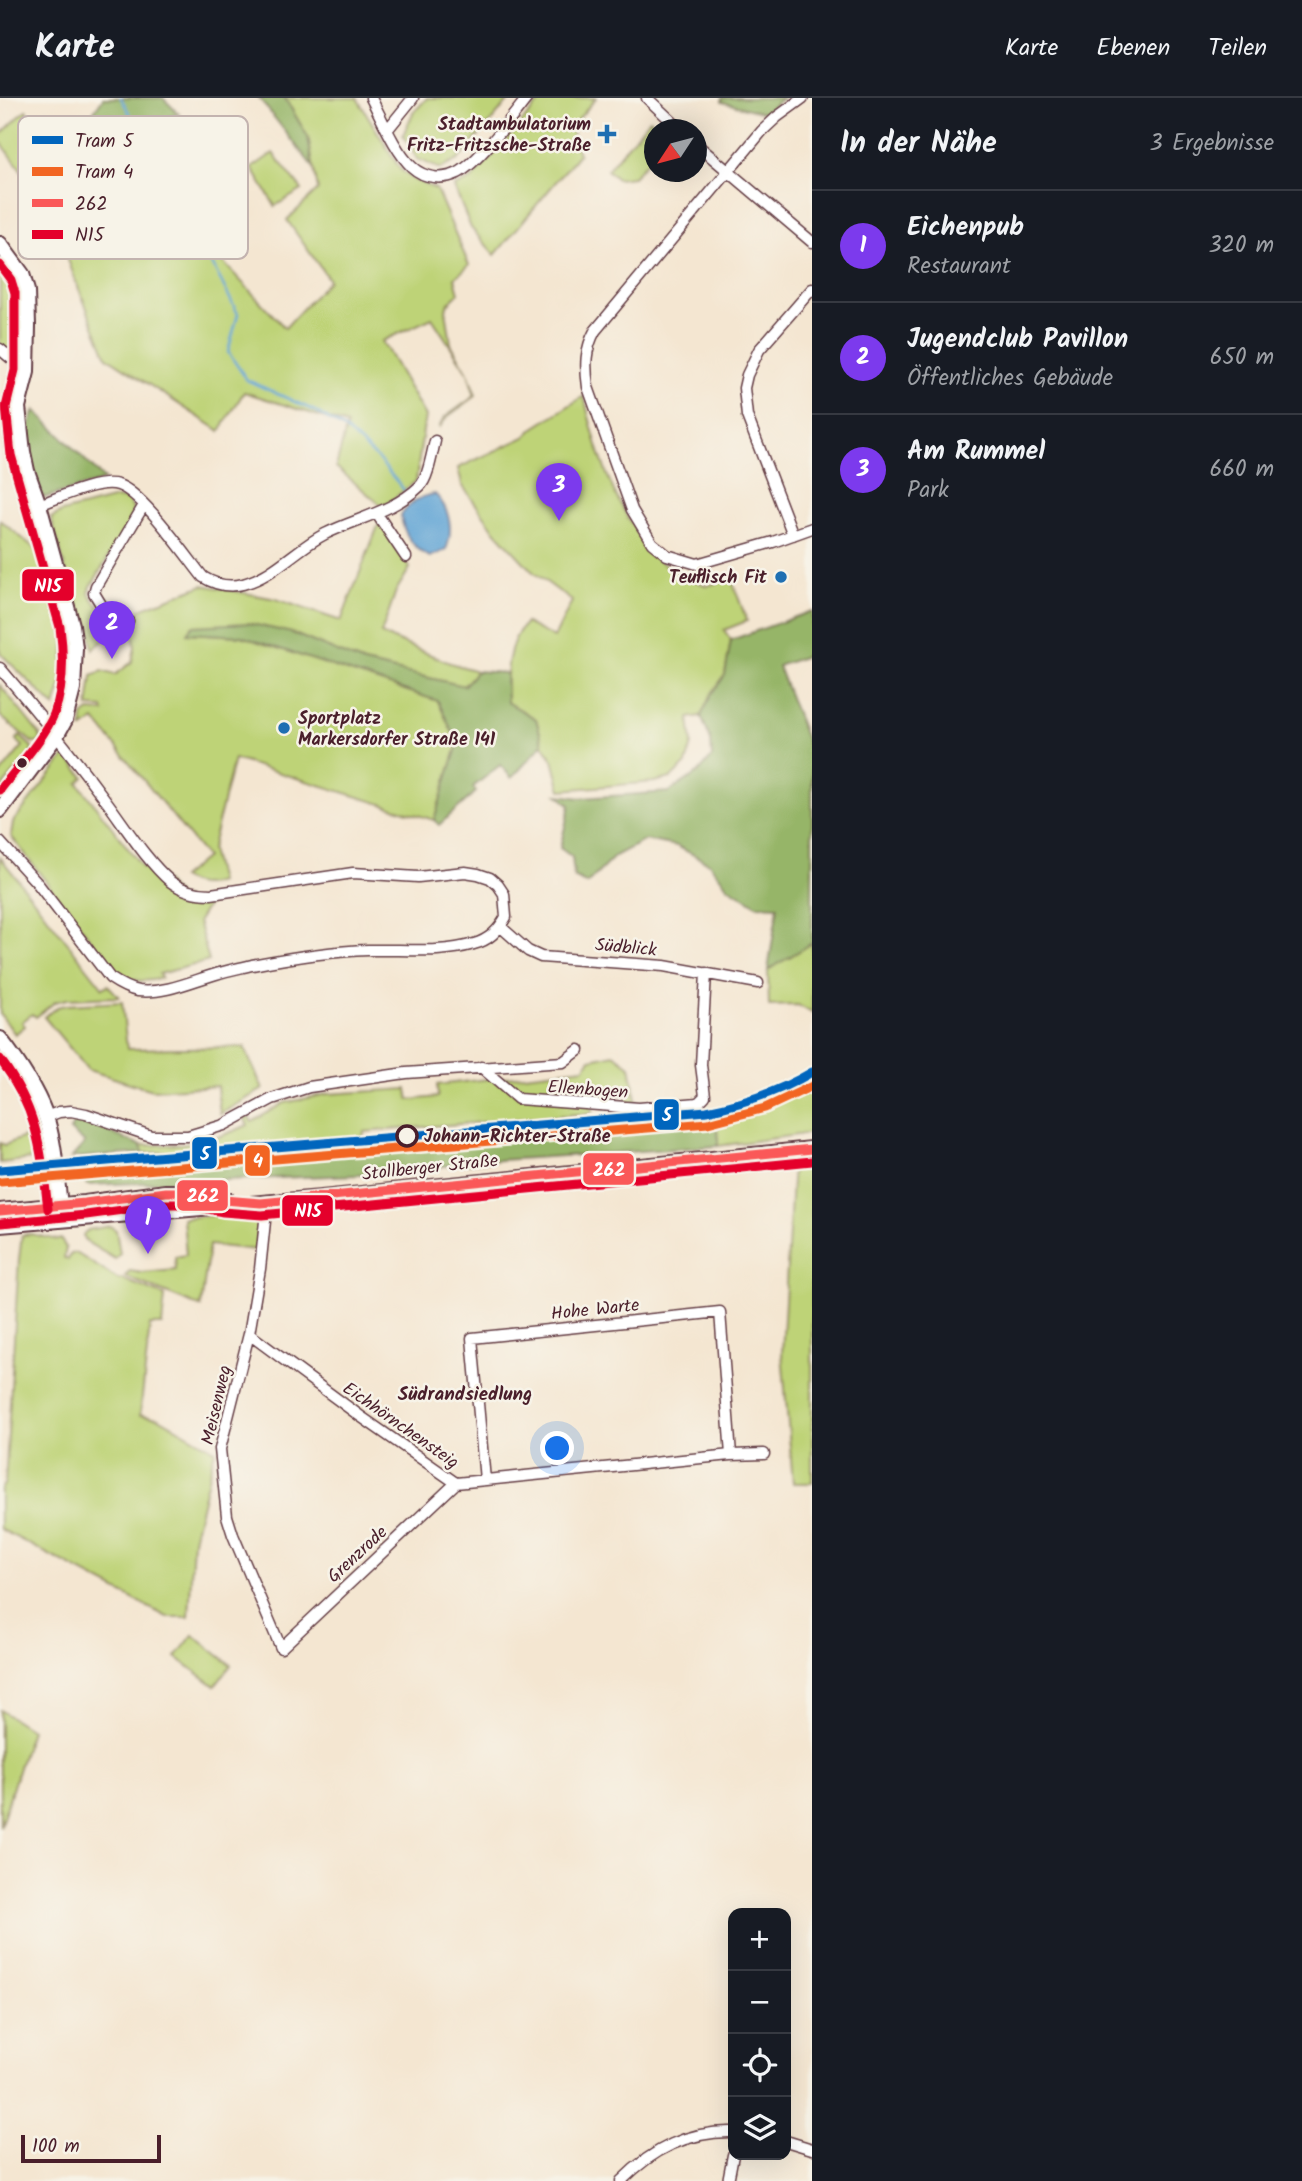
<!DOCTYPE html>
<html lang="de">
<head>
<meta charset="utf-8">
<style>
  :root { --surface:#171b24; --page:#20242c; --text:#f1f3f6; --muted:#9ea1a6; --line:#363941; --accent:#7c3aed }
  body { margin:0; font-family:Kalam,sans-serif; background:var(--page); color:var(--text) }
  .controls { position:absolute; right:21px; bottom:21px; display:grid; overflow:hidden; border-radius:14px; box-shadow:0 7px 28px #0002 }
  .controls button { width:63px; height:63px; display:grid; place-items:center; padding:0; border:0; border-bottom:2px solid var(--line); background:var(--surface); color:var(--text); font:35px sans-serif }
  .compass { position:absolute; left:644px; top:21px; width:63px; height:63px; border-radius:50%; background:var(--surface); box-shadow:0 7px 28px #0002; rotate:234deg }
  .scale { position:absolute; left:21px; bottom:18px; width:140px; box-sizing:border-box; padding-left:7px; border:4px solid #4a1f2b; border-top:0; font-size:19px; line-height:24px; white-space:nowrap; color:#4a1f2b; -webkit-text-stroke:5px #f7f3e8; paint-order:stroke }
  .you { position:absolute; left:558px; top:1351px; width:24px; height:24px; margin:-18px; border:5px solid #fff; border-radius:50%; background:#1a73e8; box-shadow:0 0 0 10px #1a73e833 }
  .badge { display:grid; place-items:center; width:46px; height:46px; border-radius:50%; background:var(--accent); color:#fff; font-size:23px; font-weight:700 }
  .pin { position:absolute; translate:-50% -58px; filter:drop-shadow(0 2px 4px #0008) }
  .pin::after { content:''; position:absolute; top:37px; width:24px; height:21px; background:inherit; clip-path:polygon(0 0,100% 0,50% 100%) }
  .list { margin:0; padding:0; list-style:none }
  h2 { display:flex; justify-content:space-between; align-items:center; height:91px; margin:0; padding:0 28px; font-size:30px }
  h2 small { font-size:23px; font-weight:400; color:var(--muted) }
  .list li { display:grid; grid-template-columns:46px 1fr auto; gap:21px; align-items:center; box-sizing:border-box; height:112px; padding:0 28px; border-top:2px solid var(--line) }
  .list b { display:block; font-size:26px; white-space:nowrap }
  .list p { margin:0; font-size:23px; white-space:nowrap; color:var(--muted) }
  .list em { font-size:23px; font-style:normal; color:var(--muted) }
  .icon { flex:none; width:38px; height:38px; fill:none; stroke:currentColor; stroke-width:2; stroke-linecap:round; stroke-linejoin:round }
  .map { position:relative; flex:none; width:812px; height:2083px; overflow:hidden }
  header { display:flex; align-items:center; gap:42px; box-sizing:border-box; height:98px; padding:0 35px; background:var(--surface); border-bottom:2px solid var(--line) }
  header strong { font-size:33px }
  nav { display:flex; gap:38px; margin-inline-start:auto; font-size:24px }
  main { display:flex }
  aside { flex:1; background:var(--surface) }
  .map>svg:first-child { display:block }
  .green { fill:#bed377; stroke:#847951; stroke-width:2 }
  .forest { fill:#96b568; stroke:#706a4a; stroke-width:2 }
  .water { fill:#61a4d5; stroke:#566280; stroke-width:2 }
  .lines { fill:none; stroke-linecap:round; stroke-linejoin:round }
  .stream { stroke:#61a4d5; stroke-width:2.5 }
  .street-casing { stroke:#643d44; stroke-width:13 }
  .secondary-casing { stroke:#643d44; stroke-width:18 }
  .street { stroke:#fff; stroke-width:10 }
  .secondary { stroke:#fff; stroke-width:14 }
  .tram { stroke:#4a1f2b; stroke-width:2 }
  .bus-1-casing { stroke:#f7f3e8; stroke-width:14 }
  .bus-2-casing { stroke:#f7f3e8; stroke-width:14 }
  .bus-1 { stroke:#fa5858; stroke-width:9 }
  .bus-2 { stroke:#e4002b; stroke-width:9 }
  .tram-1-casing { stroke:#f7f3e8; stroke-width:14 }
  .tram-2-casing { stroke:#f7f3e8; stroke-width:14 }
  .tram-1 { stroke:#0065bd; stroke-width:9 }
  .tram-2 { stroke:#f26522; stroke-width:9 }
  .poi-dot { fill:#1f6fb2; stroke:#f7f3e8; stroke-width:2.5 }
  .bus-dot { fill:#4a1f2b; stroke:#f7f3e8; stroke-width:2.5 }
  .stop-dot { fill:#f7f3e8; stroke:#4a1f2b; stroke-width:3.5 }
  .labels { text-anchor:middle; stroke-width:5; stroke-linejoin:round; paint-order:stroke }
  .poi-label { font-size:18px; font-weight:bold; fill:#4a1f2b; stroke:#f7f3e8; text-anchor:end }
  .street-label { font-size:18px; fill:#4a1f2b; stroke:#f7f3e8 }
  .stop-label { font-size:18px; font-weight:bold; fill:#4a1f2b; stroke:#f7f3e8; text-anchor:start }
  .neighbourhood-label { font-size:19px; font-weight:bold; fill:#4a1f2b; stroke:#f7f3e8 }
  .key { fill:#f7f3e8; stroke:#c3b3af; stroke-width:2 }
  .key-label { font-size:19px; fill:#4a1f2b }
  .line-badge { stroke:#f7f3e8; stroke-width:2.5 }
  .badge-label { font-size:19px; text-anchor:middle; font-weight:bold; fill:#fff }
</style>
</head>
<body>
<header>
<strong>Karte</strong>
<nav><a>Karte</a><a>Ebenen</a><a>Teilen</a></nav>
</header>
<main>
<div class="map">
<svg width="812" height="2083" viewBox="0 0 812 2083">
  <rect width="100%" height="100%" fill="#f7f3e8"/>
  <filter id="ink" filterUnits="userSpaceOnUse"><feTurbulence type="fractalNoise" baseFrequency=".0143" numOctaves="2"/><feDisplacementMap in="SourceGraphic" scale="14" xChannelSelector="R" yChannelSelector="G"/><feConvolveMatrix kernelMatrix="1 2 1 2 8 2 1 2 1" color-interpolation-filters="sRGB"/></filter>
  <filter id="wash" filterUnits="userSpaceOnUse"><feTurbulence type="fractalNoise" baseFrequency=".00686" numOctaves="4" result="noise"/><feDisplacementMap in="SourceGraphic" scale="28" xChannelSelector="R" yChannelSelector="G"/><feGaussianBlur stdDeviation="1.57" result="paint"/><feColorMatrix in="noise" values="0 0 0 0 0 0 0 0 0 0 0 0 0 0 0 0 0 1.4 0 .05"/><feComposite in="paint" operator="in"/></filter>
  <g filter="url(#wash)">
    <rect width="100%" height="100%" fill="#f4e6d1"/>
    <path class="green" d="M285,0h72l43,71 14,11 22,9 33,76 -14,13 4,15 -12,12 -1,5 5,34 17,29 8,23 -29,21 -8,11 5,-10 31,-22 -7,-23 -36,-55 -50,23 43,75 -9,65 -33,26 -47,-40 11,-42 -103,-33 -24,39 -113,-74 -31,-75 -26,-73 -50,-68v-6l26,-25 90,144 77,-36 14,27 78,83 44,-48 -42,-60 31,-30 -10,-53z
      M427,0h84l-53,62 -18,9 -23,-10 -14,-24 10,-22z
      M543,0h53l-25,30 8,26 -84,101 -24,-27 -17,-41 18,-8z
      M650,21l11,10 -7,1v28l-2,-2 -19,21 -16,2 -10,-9z
      M273,55l29,37 -27,16 -23,-38z
      M0,146l22,30 5,98 -27,-28z
      M584,298c12,52 28,106 62,148 4,5 8,12 14,17 13,11 32,18 47,25l24,-8 16,43 -23,9 7,10 -6,35 -14,20 -10,21 -12,2 3,26 -6,20 -15,14 -17,4 -93,8 -8,-30 -10,-16 -7,-25 -29,-17c-1,-26 -1,-59 19,-79l28,15 18,-37 -39,-29 -37,-40 -34,-47 -4,-17 67,-31 9,-9z
      M116,400l12,2 5,9 -2,12 -40,65 -2,7c11,19 19,20 39,24l2,-4 73,-28 73,14 65,22 39,-100 30,47 -14,23 -15,43 69,29 27,8 -13,15 -100,-23 -72,-30h-105l54,3 197,65 20,43 -24,76 -200,-61 -23,91 8,32c-15,5 -25,4 -38,-4l25,-21 -111,-137 -13,9 1,-13 6,-5 15,1 -1,-4 -15,-1 4,-31 10,-5 13,4 17,-13 3,-15 -3,-21 -4,-1 -7,5 -2,-2 -26,21 -4,-24 -16,-29 -22,-78 11,-6z
      M0,422l48,39 17,76 -3,49 -7,23 -55,-54z
      M0,587l40,50 1,4 -3,4h-5l-33,-27z
      M20,638l12,11v5l-32,38v-16l23,-28 -7,-6z
      M66,657l18,22 -6,6 65,85 6,-4 30,33 14,5 16,1 -11,18 11,40 -50,13 2,4c-17,5 -31,4 -46,-7l-104,-135 2,-14z
      M0,759l103,131 5,-3 11,12 -52,2 -12,3 -19,15 -4,-3 -10,8 3,4 -10,8 -15,-20z
      M812,845v70l-14,-8 -29,1 -1,-36z
      M122,904l5,47 117,-2 19,42 -43,25 -3,-28 -65,4 -64,-20 -44,-53 13,-10 8,-2z
      M614,956l16,12 7,39h-10v-10h-36l2,18 -229,19 -1,6 -157,13 -62,2 -4,-8c43,1 69,-2 108,-20l-4,-7 4,-2 4,6 32,-19 43,-9 80,-5 2,11 29,-3 -1,-12 147,-17 7,-9z
      M812,983v52l-94,13v-20c36,-12 63,-24 94,-45z
      M35,1023l6,37 -41,5v-20l5,2 24,-10 -4,-12z
      M812,1064v321h-19l-11,-130 11,-190z
      M260,1113l-4,39 -47,-5 -8,62 -75,-30 4,-6 12,2 34,-3 -1,-13 11,-2 -3,-37z
      M110,1128l6,4 4,24 -5,5 -30,-18 -2,-6 5,-5z
      M31,1136l27,6 3,-1 5,9 -2,10 4,2 3,-6 5,-1 43,27 3,-1 43,17 -3,29h-12l-10,90 19,3 56,32 -22,90 -4,77h-22l-167,-88v-39l5,-7 14,-224 3,-24z
      M193,1537l38,30 -16,21 -39,-29z
      M0,1612l31,20 -31,97z"/>
    <path class="forest" d="M103,0h60l16,16c-39,6 -5,50 3,67 5,11 7,25 11,37l-41,19 -60,-123z
      M259,0h26l23,39 5,30z
      M722,0h61l-19,15 -42,-11z
      M35,312l70,70 -62,18c-13,-33 -23,-53 -8,-88z
      M812,513v43l-34,12 34,89v188l-44,27 10,-64 -21,-1 -29,-18 -19,-24 -32,-17 -32,-6 -30,16 -28,28 -13,-7 -2,-20 -12,-9 10,-43 -12,-10 23,3 88,-6 30,-20 13,-15 -1,-16 -10,-25 10,-21 14,-20 6,-35z
      M248,525l44,10 72,30 100,23 13,-15 29,2 1,29 29,17 7,25 -31,34 -12,-13 -27,22 3,5 -37,33 -5,-5 24,-76 -20,-43 -197,-65 -54,-3 5,-7z
      M718,1022v26l-218,14 -141,15 -272,10 -7,-14 485,-36z
      M75,1023l17,4 48,20 4,8 -73,5 14,-15 -15,-13z"/>
    <path class="water" d="M435,396c15,15 19,35 11,56l-16,7c-17,-9 -27,-23 -29,-42 10,-12 18,-19 34,-21z"/>
    <g class="lines">
      <path class="stream" d="M121,0l82,148 35,68 -10,38 19,28 68,31 31,19 32,29 26,31"/>
    </g>
  </g>
  <g filter="url(#ink)">
    <g class="lines">
      <g class="street-casing">
        <path id="street" d="M371,0c11,21 24,53 41,69 13,12 31,13 46,6 20,-10 54,-56 69,-75
          M647,0l34,32
          M803,0l-26,19 -15,14 -167,200c-10,18 -10,35 -7,56l44,123 20,33 15,12 30,9 76,-22 39,-14
          M388,31l25,-31
          M696,46l116,98
          M0,251l27,23
          M39,407c19,-7 60,-26 79,-20 24,7 68,71 85,92 13,8 25,11 40,7 31,-8 54,-36 82,-50 32,-16 68,-22 95,-48 8,-7 12,-33 15,-45
          M377,416l29,43
          M793,437l-46,-119 -3,-28 3,-13 12,-25 53,-61
          M128,523l-26,-15 -8,-13 2,-7 48,-81
          M0,570c37,43 73,88 107,134 20,27 39,58 64,80 12,9 26,12 40,12l142,-21 65,4 47,-5 13,2 12,4 8,7 6,9 2,23c-8,14 -17,23 -32,27 -34,10 -70,5 -106,6 -36,1 -80,8 -116,15 -12,3 -24,5 -36,9 -24,7 -52,20 -78,17 -11,-2 -19,-7 -28,-13l-72,-94 -38,-42
          M501,829l27,24 13,6 123,9 94,17
          M481,969l37,32 121,9 59,-5 7,-7 -4,-31 5,-92
          M46,1019l13,-5 12,-1 15,3 65,22h37l36,-11 48,-26 37,-12 97,-14 157,-11 16,-12
          M267,1104l-7,67 -11,65 -29,115 7,67 6,19 48,113 175,-165
          M249,1236l111,82 96,67 275,-28 33,-1
          M485,1382l-13,-142 248,-26 11,143
          M786,2043l26,8
          M621,2083c32,-32 67,-50 112,-49
          M728,2083l5,-26"/>
      </g>
      <g class="secondary-casing">
        <path id="secondary" d="M0,146l22,30 5,17 1,35 -1,46 -9,35 5,45 4,19 12,34 33,120 3,23 -2,41 -8,31 -9,16 -56,74
          M0,941c17,22 35,48 45,75 11,31 11,66 16,98
          M0,1113l85,-8 81,-11h20l42,8
          M0,1127l321,-27 491,-49"/>
      </g>
      <use href="#street" class="street"/>
      <use href="#secondary" class="secondary"/>
      <path class="tram" d="M577,1025l43,1"/>
      <g class="bus-1-casing">
        <path id="bus-1" d="M0,1113l85,-8 81,-11h20l38,8 37,3 551,-54"/>
      </g>
      <g class="bus-2-casing">
        <path id="bus-2" d="M0,167l11,15 4,13v77l-9,37 5,48 49,172c4,29 4,60 -6,87 -9,23 -38,55 -54,76
          M0,961c38,51 41,90 48,150
          M1,1125l85,-8 81,-11h18l38,8 39,3 550,-54"/>
      </g>
      <use href="#bus-1" class="bus-1"/>
      <use href="#bus-2" class="bus-2"/>
      <g class="tram-1-casing">
        <path id="tram-1" d="M0,1072l707,-59c38,-8 72,-19 105,-39"/>
      </g>
      <g class="tram-2-casing">
        <path id="tram-2" d="M1,1084l707,-59 57,-15 47,-22"/>
      </g>
      <use href="#tram-1" class="tram-1"/>
      <use href="#tram-2" class="tram-2"/>
    </g>
  </g>
  <g class="poi-dot">
    <path d="M603.5 25.5h7v7h7v7h-7v7h-7v-7h-7v-7h7z"/>
    <circle cx="781" cy="479" r="7"/>
    <circle cx="284" cy="630" r="7"/>
  </g>
  <circle class="bus-dot" cx="22" cy="665" r="6"/>
  <circle class="stop-dot" cx="407" cy="1038" r="10"/>
  <g class="labels">
    <g class="poi-label">
      <text x="591" y="32">Stadtambulatorium<tspan x="591" dy="21">Fritz-Fritzsche-Straße</tspan></text>
      <text x="767" y="485">Teuflisch Fit</text>
      <text x="298" y="626" text-anchor="start">Sportplatz<tspan x="298" dy="21">Markersdorfer Straße 141</tspan></text>
    </g>
    <g class="street-label">
      <text transform="translate(626 849) rotate(5)" y="6">Südblick</text>
      <text transform="translate(588 991) rotate(4)" y="6">Ellenbogen</text>
      <text transform="translate(430 1069) rotate(-6)" y="6">Stollberger Straße</text>
      <text transform="translate(595 1211) rotate(-6)" y="6">Hohe Warte</text>
      <text transform="translate(216 1307) rotate(-77)" y="6">Meisenweg</text>
      <text transform="translate(401 1327) rotate(35)" y="6">Eichhörnchensteig</text>
      <text transform="translate(357 1456) rotate(-43)" y="6">Grenzrode</text>
    </g>
    <g class="stop-label">
      <text x="424" y="1044">Johann-Richter-Straße</text>
    </g>
    <g class="neighbourhood-label">
      <text x="465" y="1302">Südrandsiedlung</text>
    </g>
  </g>
  <rect x="18" y="18" width="230" height="143" rx="10" class="key"/>
  <rect x="32" y="38" width="31" height="8" fill="#0065bd"/>
  <rect x="32" y="69" width="31" height="9" fill="#f26522"/>
  <rect x="32" y="101" width="31" height="8" fill="#fa5858"/>
  <rect x="32" y="132" width="31" height="9" fill="#e4002b"/>
  <g class="key-label">
    <text x="75" y="49">Tram 5</text>
    <text x="75" y="80">Tram 4</text>
    <text x="75" y="112">262</text>
    <text x="75" y="143">N15</text>
  </g>
  <g class="line-badge">
    <rect x="21" y="470" width="54" height="34" rx="7" fill="#e4002b"/>
    <rect x="653" y="1000" width="27" height="33" rx="7" fill="#0065bd"/>
    <rect x="191" y="1038" width="27" height="34" rx="7" fill="#0065bd"/>
    <rect x="244" y="1046" width="27" height="33" rx="7" fill="#f26522"/>
    <rect x="582" y="1054" width="53" height="34" rx="7" fill="#fa5858"/>
    <rect x="176" y="1081" width="53" height="33" rx="7" fill="#fa5858"/>
    <rect x="281" y="1096" width="53" height="33" rx="7" fill="#e4002b"/>
  </g>
  <g class="badge-label">
    <text x="48" y="494">N15</text>
    <text x="667" y="1023">5</text>
    <text x="205" y="1062">5</text>
    <text x="258" y="1069">4</text>
    <text x="609" y="1078">262</text>
    <text x="203" y="1104">262</text>
    <text x="308" y="1119">N15</text>
  </g>
</svg>
<div class="controls">
<button>+</button>
<button>−</button>
<button><svg class="icon" aria-label="locate" viewBox="0 0 24 24"><circle cx="12" cy="12" r="6"/><path d="M12 2v4M12 18v4M2 12h4M18 12h4"/></svg></button>
<button><svg class="icon" aria-label="layers" viewBox="0 0 24 24"><path d="M12 4l9 5-9 5-9-5zM3 14l9 5 9-5"/></svg></button>
</div>
<svg class="compass" viewBox="-18 -18 36 36"><path d="M0-13l5 13h-10z" fill="#e53935"/><path d="M0 13l5-13h-10z" fill="#9ea1a6"/></svg>
<div class="scale">100 m</div>
<div class="you"></div>
<div class="pin badge" style="left:148px;top:1156px">1</div>
<div class="pin badge" style="left:112px;top:561px">2</div>
<div class="pin badge" style="left:559px;top:423px">3</div>
</div>
<aside>
<h2>In der Nähe<small>3 Ergebnisse</small></h2>
<ul class="list">
<li><span class="badge">1</span><div><b>Eichenpub</b><p>Restaurant</p></div><em>320 m</em></li>
<li><span class="badge">2</span><div><b>Jugendclub Pavillon</b><p>Öffentliches Gebäude</p></div><em>650 m</em></li>
<li><span class="badge">3</span><div><b>Am Rummel</b><p>Park</p></div><em>660 m</em></li>
</ul>
</aside>
</main>
</body>
</html>
